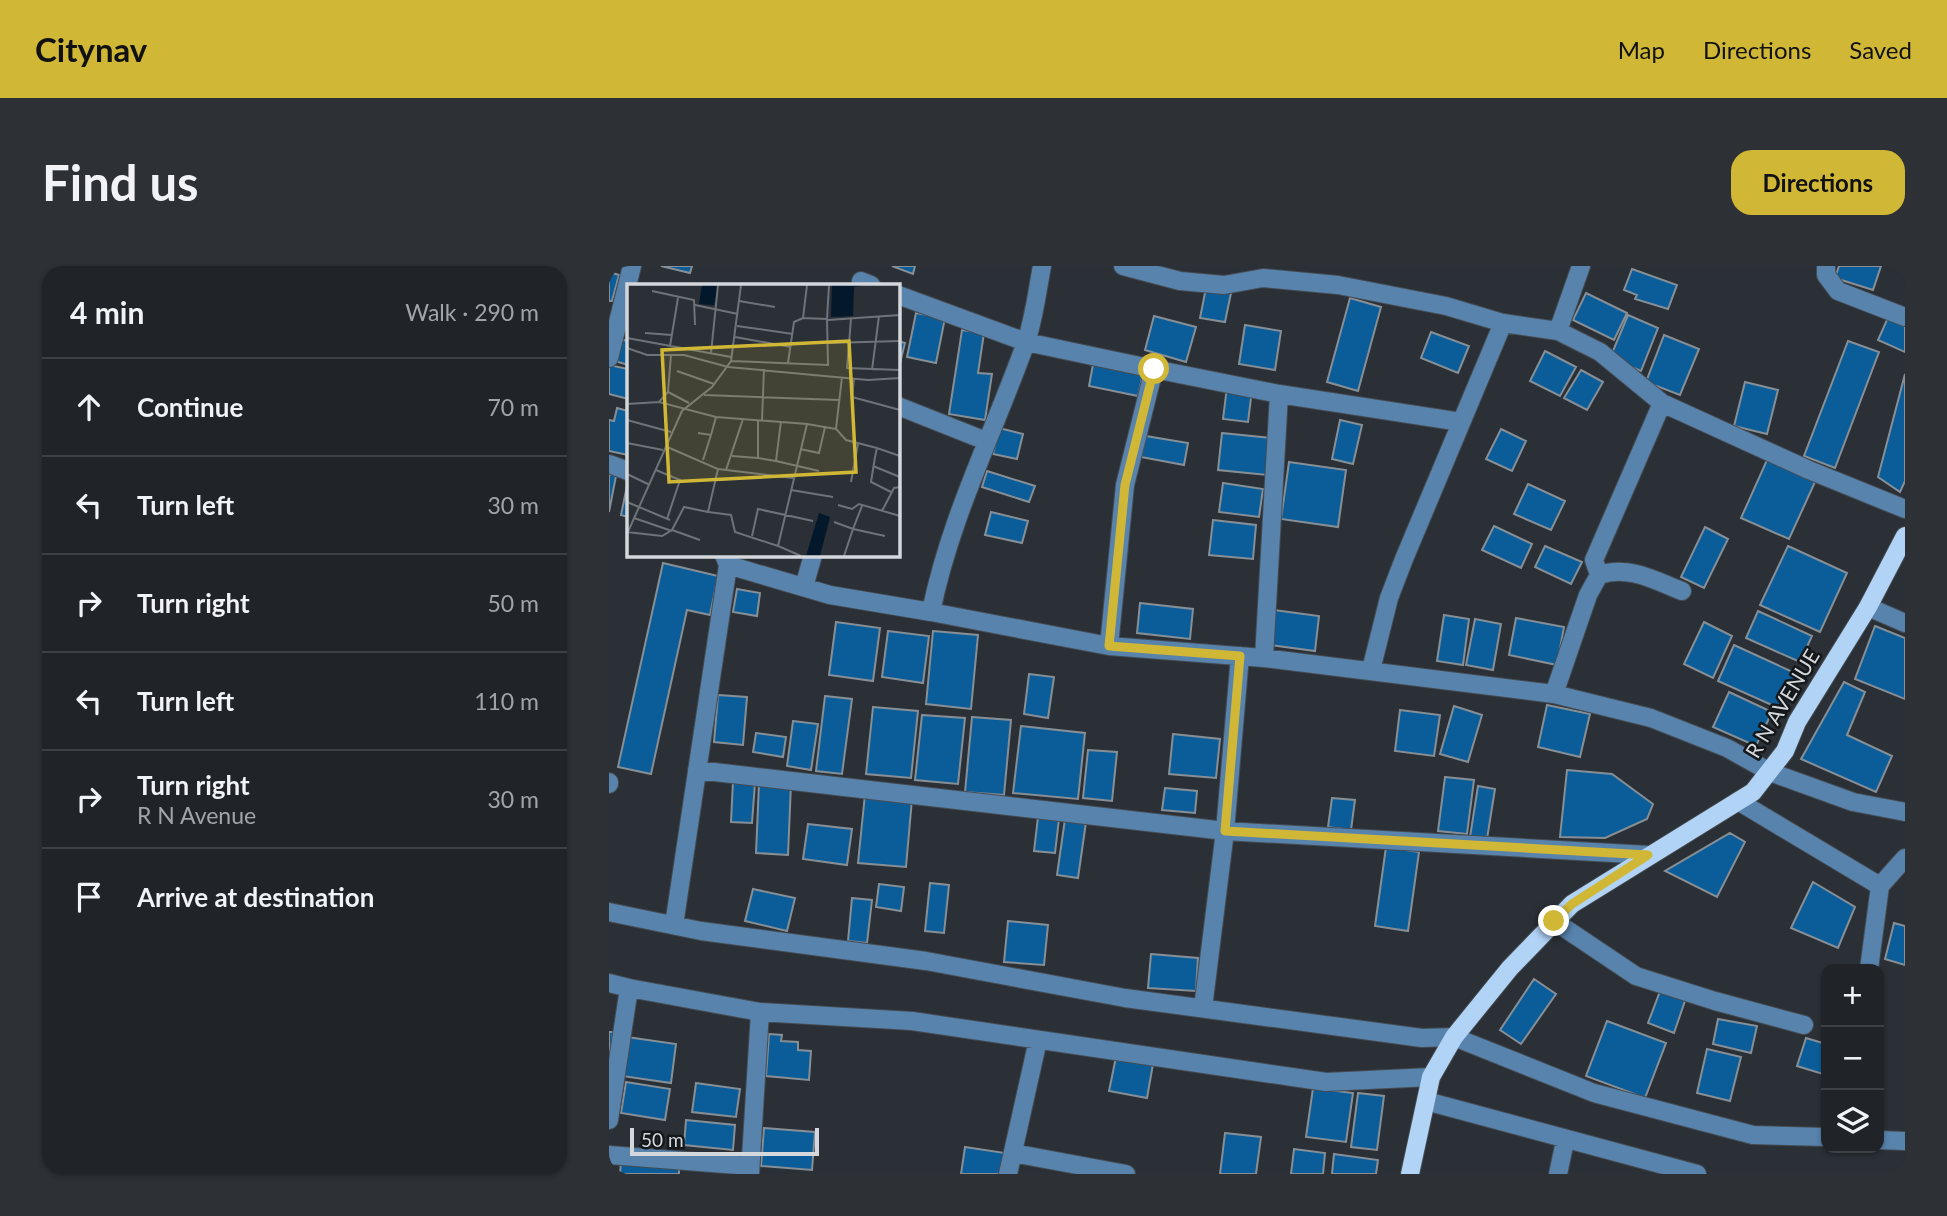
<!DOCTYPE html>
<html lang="en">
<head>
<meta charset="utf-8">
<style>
  :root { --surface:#202428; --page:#2d3034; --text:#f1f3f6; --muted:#a2a4a8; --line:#3d4145; --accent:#d0b736 }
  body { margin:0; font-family:Lato,sans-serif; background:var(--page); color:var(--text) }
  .controls { position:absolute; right:21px; bottom:21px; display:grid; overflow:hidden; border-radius:14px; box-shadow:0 2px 5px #0004 }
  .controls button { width:63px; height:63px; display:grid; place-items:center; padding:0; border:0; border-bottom:2px solid var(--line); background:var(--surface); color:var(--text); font:35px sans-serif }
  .scale { position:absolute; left:21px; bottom:18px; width:189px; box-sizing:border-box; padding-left:7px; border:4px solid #d4d8dd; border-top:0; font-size:19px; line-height:24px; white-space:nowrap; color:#d4d8dd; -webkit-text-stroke:5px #15181b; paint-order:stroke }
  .stop { position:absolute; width:21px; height:21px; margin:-16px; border:5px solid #d0b736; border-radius:50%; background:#fff }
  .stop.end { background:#d0b736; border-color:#fff; box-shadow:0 2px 7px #0008 }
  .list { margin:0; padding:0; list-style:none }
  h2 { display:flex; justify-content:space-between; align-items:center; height:91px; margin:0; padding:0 28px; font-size:30px }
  h2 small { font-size:23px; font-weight:400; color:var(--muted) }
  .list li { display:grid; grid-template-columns:46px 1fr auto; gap:21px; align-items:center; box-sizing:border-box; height:98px; padding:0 28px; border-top:2px solid var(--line) }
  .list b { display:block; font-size:26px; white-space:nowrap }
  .list p { margin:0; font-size:23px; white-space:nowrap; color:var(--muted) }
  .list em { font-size:23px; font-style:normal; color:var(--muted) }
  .icon { flex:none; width:38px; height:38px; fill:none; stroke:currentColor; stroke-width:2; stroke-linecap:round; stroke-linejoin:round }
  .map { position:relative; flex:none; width:1296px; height:908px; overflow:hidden; border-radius:21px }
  header { display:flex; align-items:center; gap:42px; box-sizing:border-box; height:98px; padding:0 35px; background:var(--accent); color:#111 }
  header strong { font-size:33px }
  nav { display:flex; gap:38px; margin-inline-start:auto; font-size:24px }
  .intro { display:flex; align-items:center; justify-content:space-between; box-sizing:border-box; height:168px; padding:0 42px }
  h1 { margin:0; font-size:49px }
  .button { padding:18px 32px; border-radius:21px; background:var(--accent); color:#111; font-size:24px; font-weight:700 }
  main { display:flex; gap:42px; padding:0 42px }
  aside { flex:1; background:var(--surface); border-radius:21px; box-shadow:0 2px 5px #0004 }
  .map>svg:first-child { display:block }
  .building { fill:#0b5d99; stroke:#878f96; stroke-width:2 }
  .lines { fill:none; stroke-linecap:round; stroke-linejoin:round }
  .minor-casing { stroke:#454b51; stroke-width:20 }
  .major-casing { stroke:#454b51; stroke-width:20 }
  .minor { stroke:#5783ad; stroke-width:18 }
  .major { stroke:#b0d3f6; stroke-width:18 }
  .route { stroke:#d0b736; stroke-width:9 }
  .labels { text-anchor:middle; stroke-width:5; stroke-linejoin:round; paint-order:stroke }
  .street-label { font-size:21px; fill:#d4d8dd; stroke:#15181b }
  .inset-road { fill:none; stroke:#6e7379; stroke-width:2 }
  .view { fill:#d0b736; fill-opacity:0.15; stroke:#d0b736; stroke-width:3.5 }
  .inset-edge { fill:none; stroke:#d4d8dd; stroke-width:3.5 }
</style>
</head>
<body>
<header>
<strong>Citynav</strong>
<nav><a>Map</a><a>Directions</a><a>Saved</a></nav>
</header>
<div class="intro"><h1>Find us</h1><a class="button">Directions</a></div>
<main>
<aside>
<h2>4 min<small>Walk · 290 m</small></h2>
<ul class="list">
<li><svg class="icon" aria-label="ahead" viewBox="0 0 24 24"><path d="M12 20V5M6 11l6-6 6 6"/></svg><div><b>Continue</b></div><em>70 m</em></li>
<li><svg class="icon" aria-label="left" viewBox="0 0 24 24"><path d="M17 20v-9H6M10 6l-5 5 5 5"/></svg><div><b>Turn left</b></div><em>30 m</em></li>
<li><svg class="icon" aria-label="right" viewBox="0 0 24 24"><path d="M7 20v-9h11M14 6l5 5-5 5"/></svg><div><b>Turn right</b></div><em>50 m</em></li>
<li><svg class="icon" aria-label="left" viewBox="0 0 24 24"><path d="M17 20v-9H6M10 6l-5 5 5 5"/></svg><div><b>Turn left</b></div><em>110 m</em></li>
<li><svg class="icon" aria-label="right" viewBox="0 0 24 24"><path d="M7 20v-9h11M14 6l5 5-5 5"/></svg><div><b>Turn right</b><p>R N Avenue</p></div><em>30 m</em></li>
<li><svg class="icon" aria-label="arrive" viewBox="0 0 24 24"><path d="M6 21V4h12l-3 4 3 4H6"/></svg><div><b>Arrive at destination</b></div></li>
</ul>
</aside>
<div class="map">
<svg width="1296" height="908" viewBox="0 0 1296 908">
  <rect width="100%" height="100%" fill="#2a3036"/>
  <path class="building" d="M52,0h31l-2,7z
    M283,0h23l-2,8z
    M1230,0h42l-8,24 -38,-12z
    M1023,3l45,16 -9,24 -33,-10 2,-4 -13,-5z
    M0,6l10,3 -7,26h-3z
    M597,22l25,5 -6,29 -25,-4z
    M977,27l41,20 -13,27 -41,-20z
    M741,32l31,9 -23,84 -31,-9z
    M307,47l29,5 -9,45 -29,-6z
    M1281,47l15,7v32l-27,-12z
    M1019,49l30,13 -17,43 -31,-13z
    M545,50l42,11 -10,35 -41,-12z
    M636,59l36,6 -6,39 -36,-6z
    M353,64l22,3 -6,40 14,1 -7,46 -36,-6z
    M822,66l38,14 -11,27 -37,-15z
    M1055,69l35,14 -19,46 -34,-13z
    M11,73l8,2v24l-13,-4z
    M289,75l7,2 -7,28z
    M1239,75l31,11 -44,116 -31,-12z
    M936,85l31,16 -16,29 -30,-15z
    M485,93l50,10 -6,27 -49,-10z
    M0,99l19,4v30l-19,-5z
    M972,104l22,12 -16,28 -23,-12z
    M1296,108v107l-5,11 -22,-15z
    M1136,116l33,8 -11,44 -33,-8z
    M618,121l25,3 -4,32 -25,-3z
    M8,142l11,3v44l-19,-4v-31l5,1z
    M731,154l22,5 -9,39 -21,-5z
    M390,162l24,6 -6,25 -24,-5z
    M892,163l25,12 -14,30 -26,-12z
    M613,167l49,5 -4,37 -49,-5z
    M537,170l42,7 -4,22 -43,-8z
    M1158,194l48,22 -26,57 -48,-21z
    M680,196l57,8 -8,57 -57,-8z
    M378,205l48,15 -6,16 -47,-15z
    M0,208l7,2 -7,36z
    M19,215v36l-7,-2z
    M614,217l40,6 -4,28 -40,-5z
    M919,218l37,17 -14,29 -37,-16z
    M382,246l37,9 -6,22 -37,-8z
    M604,254l43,5 -3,34 -44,-4z
    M885,260l38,18 -11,24 -39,-18z
    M1096,261l23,12 -24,49 -23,-11z
    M936,280l37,16 -11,22 -36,-17z
    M1179,280l59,27 -27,59 -60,-27z
    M54,297l55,13 -8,39 -23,-5 -36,164 -33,-7z
    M128,323l23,4 -3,23 -24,-4z
    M531,337l53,6 -3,30 -53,-6z
    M665,344l45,6 -4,35 -45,-6z
    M1149,345l54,25 -12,26 -54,-24z
    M835,349l25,4 -6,46 -26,-4z
    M907,352l48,9 -7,38 -48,-10z
    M866,353l26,5 -8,46 -27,-5z
    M227,356l44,6 -7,53 -44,-6z
    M1095,356l28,14 -19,42 -29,-14z
    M1266,360l30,12v61l-50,-20z
    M279,365l41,5 -6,47 -41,-6z
    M324,365l45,4 -7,74 -45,-5z
    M1125,379l63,29 -16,35 -63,-28z
    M420,408l25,3 -6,41 -24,-4z
    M1235,416l21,10 -18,43 45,21 -16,36 -75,-33z
    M1120,426l43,20 -16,34 -43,-19z
    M109,429l29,2 -4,48 -29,-3z
    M216,430l27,3 -10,75 -26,-3z
    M938,439l43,9 -10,43 -42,-10z
    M845,440l28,9 -14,47 -28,-8z
    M264,441l45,4 -7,67 -45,-4z
    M791,444l40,5 -6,41 -39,-5z
    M313,449l43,3 -7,66 -43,-4z
    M363,451l39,3 -7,75 -39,-3z
    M184,455l25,3 -7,46 -24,-4z
    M412,460l64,7 -7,66 -65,-6z
    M147,467l30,4 -3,20 -30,-5z
    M564,468l47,5 -4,39 -47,-4z
    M479,484l29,2 -5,49 -29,-3z
    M958,504l45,4 41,30 -6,15 -42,19 -45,-1z
    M836,511l29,3 -7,54 -29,-3z
    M124,515l22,2 -3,40 -21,-1z
    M150,517l32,1 -3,71 -32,-2z
    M869,520l17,3 -8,50 -17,-2z
    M556,522l32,3 -2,22 -33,-3z
    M256,528l47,5 -6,68 -48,-4z
    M723,532l23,2 -4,30 -23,-3z
    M429,551l21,2 -4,34 -21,-2z
    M456,553l21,3 -8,56 -21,-3z
    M199,558l44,5 -5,36 -44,-6z
    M1121,567l15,9 -28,55 -52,-26z
    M777,581l33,5 -11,79 -33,-5z
    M1204,616l42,25 -17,41 -47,-20z
    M321,617l19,2 -5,48 -19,-2z
    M270,618l25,3 -3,24 -25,-4z
    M144,623l42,9 -8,33 -42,-10z
    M243,632l20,2 -5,43 -19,-2z
    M399,655l40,4 -4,40 -40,-3z
    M1285,657l11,3v39l-20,-6z
    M542,688l47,4 -2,33 -48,-3z
    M925,713l22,15 -35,50 -21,-14z
    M1053,720l25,9 -13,38 -26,-10z
    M1109,753l39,7 -6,27 -38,-9z
    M998,755l59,22 -21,55 -59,-22z
    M0,766h4l-3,27h-1z
    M160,768l13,1 -1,6 17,1v8l13,1 -2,29 -43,-4z
    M18,771l49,7 -5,39 -49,-7z
    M1197,772l20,6v31l-29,-9z
    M1098,783l34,8 -11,44 -33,-8z
    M507,791l37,7 -6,34 -38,-7z
    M17,816l44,7 -5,31 -44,-7z
    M87,817l44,6 -4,28 -44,-5z
    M704,822l40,5 -7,49 -40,-5z
    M749,827l26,3 -7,54 -26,-3z
    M77,854l49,5 -2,25 -49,-5z
    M155,862l51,4 -3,38 -51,-4z
    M616,867l36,4 -5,37h-36z
    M356,881l40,6 -3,21h-41z
    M685,883l31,4 -2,21h-32z
    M725,888l44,6 -2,14h-44z
    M12,895l58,3v10h-59z"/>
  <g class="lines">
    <g class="minor-casing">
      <path id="minor" d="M433,0c-5,26 -8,54 -17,79 -32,89 -75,173 -94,267l178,34 155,12 290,36 97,24 76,30 43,24 83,30 52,10
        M514,0l57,15 44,4 39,-7 75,7 108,21 57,17 55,8
        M972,0l-23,65 42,21 62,51 147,67 96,39
        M1217,0v9l12,16 67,26
        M252,15l10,4
        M289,29l128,47 128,27
        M0,92l23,-92
        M670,128l182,28
        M289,140l88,35
        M0,198l19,7
        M119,299l102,30 101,17
        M990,309l-5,-15 68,-157
        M195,321l9,-32
        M1259,341l37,16
        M500,380l16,-161 29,-116 125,25 -15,264
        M762,404l18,-72 15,-39 99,-236
        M945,428l34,-99 11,-20c29,-10 55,5 83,16
        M88,504l528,61 423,24
        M0,516v2
        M1129,535l142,85
        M0,646l92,19 225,30 199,37 297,40 32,-1 140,56 159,42 73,2
        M945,655l82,55 79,25 89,24
        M65,659l54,-360 -4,-10
        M1260,703l11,-83 25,-28
        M0,717l20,5 -20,132
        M20,722l131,24
        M594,742l22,-177 15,-175
        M817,835l271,73
        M1270,874l26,1
        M404,887l113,21
        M0,889l141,11
        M141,908l10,-162 152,9 414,61 105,-5
        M399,908l30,-134
        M949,908l7,-33"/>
    </g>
    <g class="major-casing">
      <path id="major" d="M801,908l21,-97 23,-40 56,-69 62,-64 181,-112 32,-41 12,-29 71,-115 37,-71"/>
    </g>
    <use href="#minor" class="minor"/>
    <use href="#major" class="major"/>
  </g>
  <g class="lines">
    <path class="route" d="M545,103l-29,116 -16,161 131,10 -15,175 423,24 -76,49 -18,17"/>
  </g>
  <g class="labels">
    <g class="street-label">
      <text transform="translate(1174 438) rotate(-59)" y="7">R N AVENUE</text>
    </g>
  </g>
  <g transform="translate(18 18)">
    <rect width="273" height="273" fill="#2a3036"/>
    <path d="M75,1h17l-5,20 -15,-1zM205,1h36l-14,2 -1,29 -22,1zM192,229l11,4 -10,39h-14z" fill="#03182b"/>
    <path class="inset-road" d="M180,1l-4,33 24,1 2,-34M25,7l42,9 1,25M112,17l36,6M68,21l43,9M224,35l-4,49 53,2M201,36l72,-5M110,42l56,8M18,49l27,2M108,53l56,10M0,54l104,19M202,59l71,-2M43,62l8,-48M0,64l20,7h37l44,12 140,13 32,-2M84,69l7,-68M104,77l97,4 -1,-46M161,79l6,-41 9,-4M245,86l7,-54M50,87l37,13M215,93l-6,52 10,11 31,8M227,95l-2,18 48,13M41,108l21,11M77,111l135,5M32,118l9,-10 3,-37M0,120l32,-2 57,15 91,7 -29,122 23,10M0,136l44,12M131,136v38l18,3 5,-40M135,136l2,-51M180,140l29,5M71,149l13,2 5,-18M0,159l36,7M38,162l53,23 -10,43 23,3 4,17 43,14M173,165l19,4 6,-26M105,172l26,2M76,176l8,-25M149,177l43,10M246,182l27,11M91,185l75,9M29,186l24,10 -13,39M99,186l17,-51M0,190l23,11M224,198l7,-38M164,206l42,7M264,208l-20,-10 4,-25 2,-9 23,8M0,218l43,18M211,221l14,4 7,-5 41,12M255,227l12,-23 6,-1M7,234l38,13M207,238l19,7 9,-23M45,246l28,10M0,248l35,4 10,-6 12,-23 24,5M0,250l55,-123 30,-24 19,-26 10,-76M125,252l6,-27 55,12M217,272l9,-27 32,7"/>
    <path class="view" d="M222,57l7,131 -187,10 -7,-132z"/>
    <rect width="273" height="273" class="inset-edge"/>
  </g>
</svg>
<div class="controls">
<button>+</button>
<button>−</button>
<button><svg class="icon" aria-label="layers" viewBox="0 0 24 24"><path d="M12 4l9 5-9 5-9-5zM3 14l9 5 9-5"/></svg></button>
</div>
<div class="scale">50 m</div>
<div class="stop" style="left:545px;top:103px"></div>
<div class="stop end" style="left:945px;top:655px"></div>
</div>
</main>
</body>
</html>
